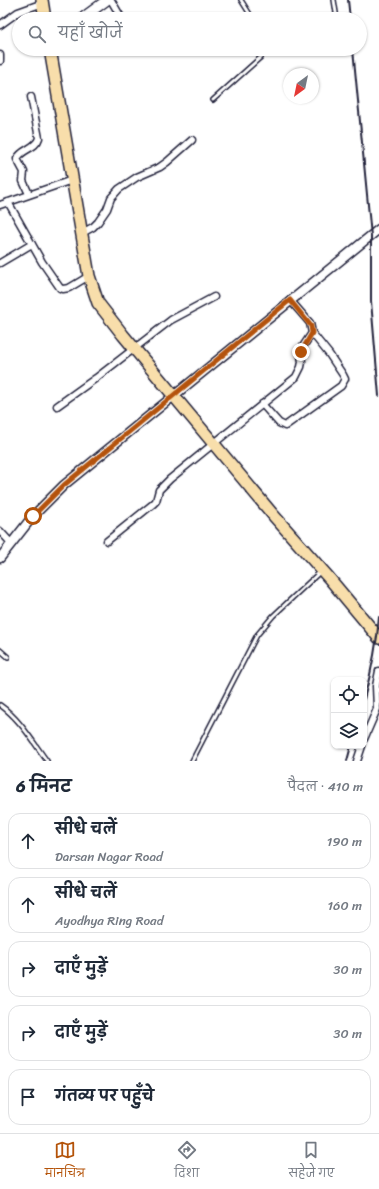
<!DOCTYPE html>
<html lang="hi">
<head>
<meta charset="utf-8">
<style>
  :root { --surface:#fff; --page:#f6f6f7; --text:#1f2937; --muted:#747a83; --line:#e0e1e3; --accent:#b45309 }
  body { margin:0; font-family:Sriracha,"Playpen Sans Deva",sans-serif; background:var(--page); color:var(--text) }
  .controls { position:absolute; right:12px; bottom:12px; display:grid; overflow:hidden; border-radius:8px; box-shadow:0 1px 3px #0004 }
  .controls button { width:36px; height:36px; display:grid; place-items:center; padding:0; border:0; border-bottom:1px solid var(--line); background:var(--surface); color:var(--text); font:20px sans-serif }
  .compass { position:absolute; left:283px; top:68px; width:36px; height:36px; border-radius:50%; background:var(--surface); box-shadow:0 1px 3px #0004; rotate:213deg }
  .stop { position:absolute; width:12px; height:12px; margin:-9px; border:3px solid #b45309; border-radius:50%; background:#fff }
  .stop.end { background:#b45309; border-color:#fff; box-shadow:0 1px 4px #0008 }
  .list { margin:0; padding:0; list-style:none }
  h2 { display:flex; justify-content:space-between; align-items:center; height:52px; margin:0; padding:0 16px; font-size:17px }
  h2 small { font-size:13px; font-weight:400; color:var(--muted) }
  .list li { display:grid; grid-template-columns:26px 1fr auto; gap:12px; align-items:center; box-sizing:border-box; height:56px; margin:0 8px 8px; padding:0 8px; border:1px solid var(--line); border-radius:12px }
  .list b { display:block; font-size:15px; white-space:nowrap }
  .list p { margin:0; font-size:13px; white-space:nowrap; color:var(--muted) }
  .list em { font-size:13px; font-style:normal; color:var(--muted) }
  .icon { flex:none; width:22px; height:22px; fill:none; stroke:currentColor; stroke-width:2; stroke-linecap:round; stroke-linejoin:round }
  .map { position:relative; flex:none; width:379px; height:761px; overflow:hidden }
  .search { position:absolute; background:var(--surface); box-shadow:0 1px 3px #0004; left:12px; right:12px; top:12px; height:44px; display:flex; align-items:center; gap:10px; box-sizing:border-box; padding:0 14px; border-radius:22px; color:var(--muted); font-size:15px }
  .sheet { height:372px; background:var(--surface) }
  nav { display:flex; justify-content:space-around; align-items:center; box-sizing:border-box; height:56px; border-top:1px solid var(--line); background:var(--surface); font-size:11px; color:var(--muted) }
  nav a { display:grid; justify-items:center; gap:2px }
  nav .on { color:var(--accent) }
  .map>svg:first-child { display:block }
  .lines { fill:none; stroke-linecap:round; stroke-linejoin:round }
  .service-casing { stroke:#22223b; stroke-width:6 }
  .minor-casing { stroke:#22223b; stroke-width:9 }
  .tertiary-casing { stroke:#22223b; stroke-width:11 }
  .secondary-casing { stroke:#22223b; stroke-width:12 }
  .trunk-casing { stroke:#22223b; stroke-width:14 }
  .service { stroke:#fff; stroke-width:3 }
  .minor { stroke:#fff; stroke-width:6 }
  .tertiary { stroke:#fff; stroke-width:8 }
  .secondary { stroke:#fff; stroke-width:9 }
  .trunk { stroke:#f8deab; stroke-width:11 }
  .rail { stroke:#22223b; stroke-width:2 }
  .route { stroke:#b45309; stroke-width:5 }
</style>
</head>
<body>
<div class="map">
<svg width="379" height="761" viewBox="0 0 379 761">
  <rect width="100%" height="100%" fill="#fff"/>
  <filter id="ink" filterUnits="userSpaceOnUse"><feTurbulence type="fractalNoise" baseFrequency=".025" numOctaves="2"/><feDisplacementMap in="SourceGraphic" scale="8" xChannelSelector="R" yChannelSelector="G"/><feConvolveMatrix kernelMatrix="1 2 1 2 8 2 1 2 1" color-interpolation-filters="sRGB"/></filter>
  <g filter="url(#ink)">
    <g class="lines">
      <g class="service-casing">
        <path id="service" d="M241,0l12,19
          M334,0l3,19
          M213,100l48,-43 5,-8
          M0,650l8,7
          M0,705c20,14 33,37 47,56
          M192,761l65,-126 16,-19 48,-45"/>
      </g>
      <g class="minor-casing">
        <path id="minor" d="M111,0l11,19
          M0,25l18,-13 25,-9
          M0,55v6
          M29,194l-6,-13 1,-9 -7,-13c4,-10 19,-10 22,-21l-8,-41
          M8,202l34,60 18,26 3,1 6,-1 20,-12
          M0,205l72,-25
          M82,233l11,-6 5,-5 9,-13 4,-11 8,-9 18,-12 23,-10 7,-5 25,-22
          M0,263l32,-19
          M262,404l17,19 6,3 56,-40 4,-7 -2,-4 -14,-21 -17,-21
          M57,406l39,-28 75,-58 43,-23
          M0,531l12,13
          M107,541l46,-37 3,-3 3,-11 11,-11 126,-102 5,-10 1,-5 -1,-7 1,-7 10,-15 -2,-10 -20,-23
          M364,739l13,-30 -1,-23 3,-15
          M357,761l5,-15"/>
      </g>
      <g class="tertiary-casing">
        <path id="tertiary" d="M0,558l33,-42 31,-31 315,-256"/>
      </g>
      <g class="secondary-casing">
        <path id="secondary" d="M81,19l26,-19"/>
      </g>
      <g class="trunk-casing">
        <path id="trunk" d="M42,0l3,19
          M50,49l39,227 9,27 25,32 151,181 55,62 50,60"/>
      </g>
      <use href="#service" class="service"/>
      <use href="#minor" class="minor"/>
      <use href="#tertiary" class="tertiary"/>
      <use href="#secondary" class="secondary"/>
      <use href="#trunk" class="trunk"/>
      <path class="rail" d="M348,0l2,19
        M353,49l18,187v65l8,95
        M364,699c7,-26 13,-54 15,-82
        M347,761l4,-15"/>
    </g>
  </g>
  <g class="lines" filter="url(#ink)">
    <path class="route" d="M33,516l31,-31 226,-185 21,26 1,7 -11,19"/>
  </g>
</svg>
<div class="controls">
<button><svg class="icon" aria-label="locate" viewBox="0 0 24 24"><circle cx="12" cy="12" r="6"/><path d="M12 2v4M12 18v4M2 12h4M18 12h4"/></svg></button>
<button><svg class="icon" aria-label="layers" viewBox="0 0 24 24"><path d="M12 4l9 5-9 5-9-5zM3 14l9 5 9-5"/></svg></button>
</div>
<svg class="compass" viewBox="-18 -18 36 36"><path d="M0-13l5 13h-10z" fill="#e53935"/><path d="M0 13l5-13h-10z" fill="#747a83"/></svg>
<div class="stop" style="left:33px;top:516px"></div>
<div class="stop end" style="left:301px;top:352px"></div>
<div class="search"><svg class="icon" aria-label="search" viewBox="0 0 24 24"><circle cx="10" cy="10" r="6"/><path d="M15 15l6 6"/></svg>यहाँ खोजें</div>
</div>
<section class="sheet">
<h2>6 मिनट<small>पैदल · 410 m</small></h2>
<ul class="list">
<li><svg class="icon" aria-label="ahead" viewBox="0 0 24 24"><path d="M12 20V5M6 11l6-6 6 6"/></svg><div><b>सीधे चलें</b><p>Darsan Nagar Road</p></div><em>190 m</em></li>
<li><svg class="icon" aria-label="ahead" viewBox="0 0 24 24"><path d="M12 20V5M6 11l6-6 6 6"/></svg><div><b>सीधे चलें</b><p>Ayodhya Ring Road</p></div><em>160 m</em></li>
<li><svg class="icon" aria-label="right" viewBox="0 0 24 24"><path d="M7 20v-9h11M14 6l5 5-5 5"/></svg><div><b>दाएँ मुड़ें</b></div><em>30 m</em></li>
<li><svg class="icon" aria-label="right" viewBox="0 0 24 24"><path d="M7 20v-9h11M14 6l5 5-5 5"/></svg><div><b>दाएँ मुड़ें</b></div><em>30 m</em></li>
<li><svg class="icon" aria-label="arrive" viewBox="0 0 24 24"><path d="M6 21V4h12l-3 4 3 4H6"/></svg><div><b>गंतव्य पर पहुँचे</b></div></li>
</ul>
</section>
<nav>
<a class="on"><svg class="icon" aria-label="map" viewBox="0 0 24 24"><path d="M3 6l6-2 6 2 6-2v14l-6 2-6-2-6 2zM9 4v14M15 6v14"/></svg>मानचित्र</a>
<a><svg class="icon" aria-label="directions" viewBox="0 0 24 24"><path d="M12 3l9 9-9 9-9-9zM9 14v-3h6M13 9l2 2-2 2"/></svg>दिशा</a>
<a><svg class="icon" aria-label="saved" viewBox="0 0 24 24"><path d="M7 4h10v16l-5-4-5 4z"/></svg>सहेजे गए</a>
</nav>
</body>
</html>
